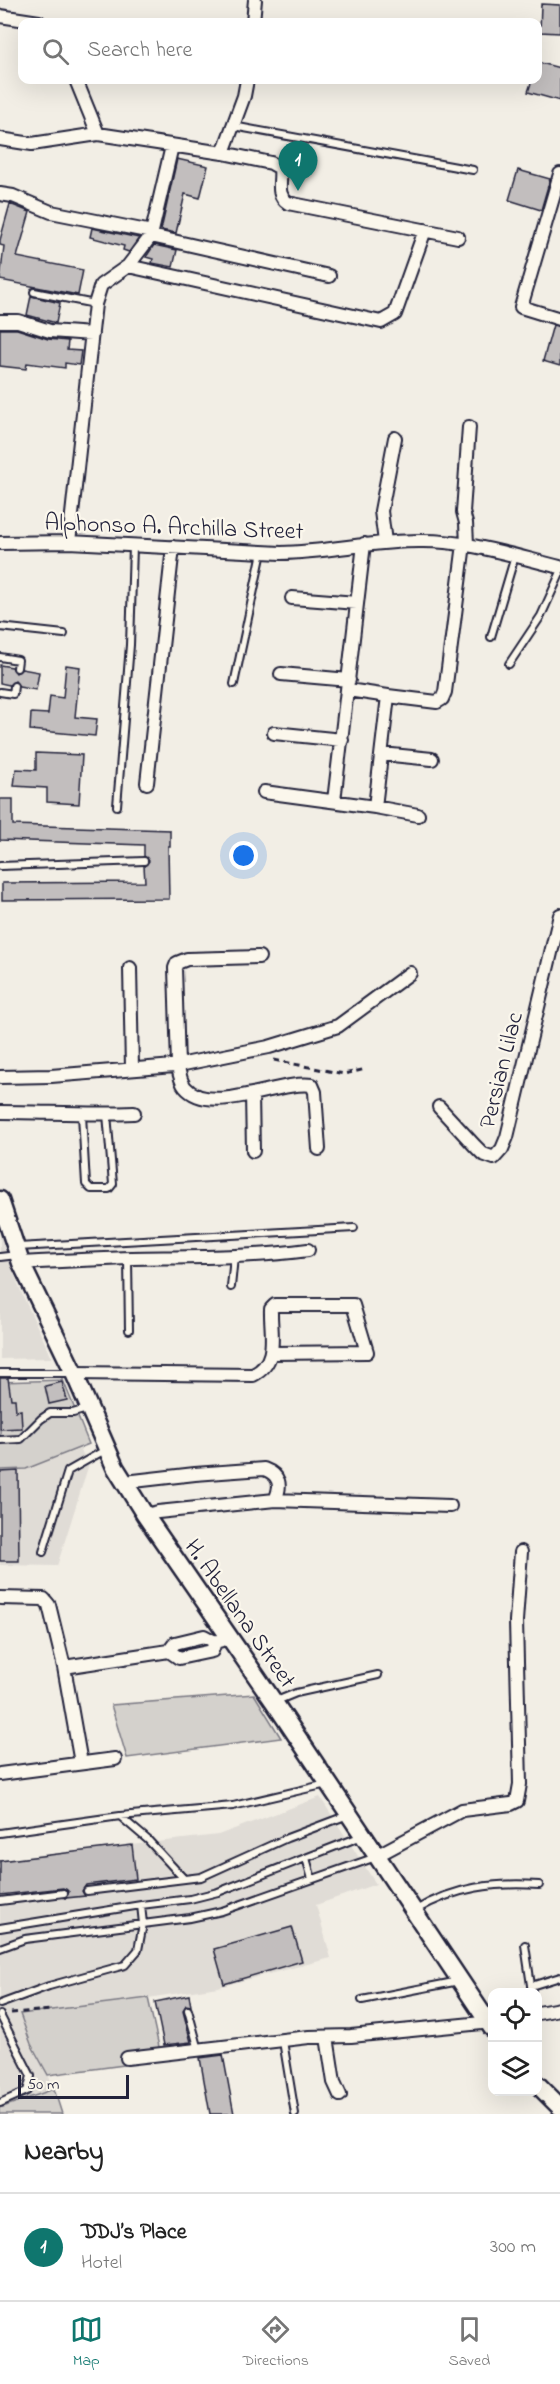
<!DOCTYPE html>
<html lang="en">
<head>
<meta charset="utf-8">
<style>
  :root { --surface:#fff; --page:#f6f6f6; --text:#222; --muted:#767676; --line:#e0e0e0; --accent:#0f766e }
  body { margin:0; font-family:"Indie Flower",sans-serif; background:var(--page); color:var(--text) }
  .controls { position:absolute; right:18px; bottom:18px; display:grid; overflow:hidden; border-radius:12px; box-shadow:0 6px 24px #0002 }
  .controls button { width:54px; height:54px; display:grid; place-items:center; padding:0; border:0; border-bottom:2px solid var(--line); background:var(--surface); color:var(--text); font:30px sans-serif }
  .scale { position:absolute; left:18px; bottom:15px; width:111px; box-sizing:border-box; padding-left:6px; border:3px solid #22223b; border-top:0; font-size:16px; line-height:21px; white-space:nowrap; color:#22223b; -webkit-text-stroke:4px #fbf7ec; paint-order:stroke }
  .you { position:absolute; left:244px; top:856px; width:21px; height:21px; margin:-15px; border:4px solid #fff; border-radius:50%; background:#1a73e8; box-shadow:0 0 0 9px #1a73e833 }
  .badge { display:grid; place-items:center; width:39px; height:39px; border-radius:50%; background:var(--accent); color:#fff; font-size:20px; font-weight:700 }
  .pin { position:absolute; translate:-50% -50px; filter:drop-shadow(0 2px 3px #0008) }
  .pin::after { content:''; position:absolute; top:32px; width:21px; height:18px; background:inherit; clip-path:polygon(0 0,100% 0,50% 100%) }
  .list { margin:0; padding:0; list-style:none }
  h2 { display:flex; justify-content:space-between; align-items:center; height:78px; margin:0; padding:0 24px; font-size:26px }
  h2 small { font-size:20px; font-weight:400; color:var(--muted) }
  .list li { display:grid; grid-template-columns:39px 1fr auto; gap:18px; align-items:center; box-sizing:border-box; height:108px; padding:0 24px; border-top:2px solid var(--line) }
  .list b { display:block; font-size:22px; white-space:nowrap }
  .list p { margin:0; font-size:20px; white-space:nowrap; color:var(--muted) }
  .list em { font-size:20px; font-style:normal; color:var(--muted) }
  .icon { flex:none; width:33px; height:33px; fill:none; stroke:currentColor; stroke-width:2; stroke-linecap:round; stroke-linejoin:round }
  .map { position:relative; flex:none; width:560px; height:2114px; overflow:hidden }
  .search { position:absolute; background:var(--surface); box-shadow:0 6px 24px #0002; left:18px; right:18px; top:18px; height:66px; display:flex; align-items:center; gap:15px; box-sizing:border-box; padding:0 21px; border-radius:12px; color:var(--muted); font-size:22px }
  .sheet { height:186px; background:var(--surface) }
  nav { display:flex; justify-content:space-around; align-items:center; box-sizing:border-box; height:84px; border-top:2px solid var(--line); background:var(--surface); font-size:16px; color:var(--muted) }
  nav a { display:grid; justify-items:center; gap:3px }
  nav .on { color:var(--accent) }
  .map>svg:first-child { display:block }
  .built { fill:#e0dcd6 }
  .green { fill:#d4d1cc; stroke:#7b7a84; stroke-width:1.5 }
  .building { fill:#c2bebe; stroke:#22223b; stroke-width:1.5 }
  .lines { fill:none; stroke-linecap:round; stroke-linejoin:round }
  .service-casing { stroke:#22223b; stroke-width:10 }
  .minor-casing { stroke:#22223b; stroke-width:16 }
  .secondary-casing { stroke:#22223b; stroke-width:21 }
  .path { stroke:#22223b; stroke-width:3; stroke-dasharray:6 4.5; stroke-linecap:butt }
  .service { stroke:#fbf7ec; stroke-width:6 }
  .minor { stroke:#fbf7ec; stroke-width:12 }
  .secondary { stroke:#fbf7ec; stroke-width:16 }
  .labels { text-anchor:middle; stroke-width:4.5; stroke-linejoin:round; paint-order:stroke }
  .street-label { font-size:24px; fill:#22223b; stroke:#fbf7ec }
</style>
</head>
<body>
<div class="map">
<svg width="560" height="2114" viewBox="0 0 560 2114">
  <rect width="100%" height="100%" fill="#f2eee5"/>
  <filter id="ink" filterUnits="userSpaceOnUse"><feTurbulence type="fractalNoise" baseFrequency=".0167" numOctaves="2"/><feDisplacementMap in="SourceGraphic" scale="12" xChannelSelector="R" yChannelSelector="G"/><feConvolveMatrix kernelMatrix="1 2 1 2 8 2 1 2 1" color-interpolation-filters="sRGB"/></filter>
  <g filter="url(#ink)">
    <path class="built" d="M0,1229l4,20 18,45 30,64 -52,1z
      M80,1449l9,15 -32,102 -57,-1v-95l26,-1z
      M320,1797l56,87 -60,21 15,53 -113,29 -70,11 -128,16 11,30 14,23 9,22 -54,19v-248l218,-25z"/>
    <path class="green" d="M63,1380l26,64 -63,25 -26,1v-88z
      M254,1694l27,44 -154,20 -16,-53z
      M148,1998l14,62 -114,15 -17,-31 -11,-30z
      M54,2089l8,25h-62v-6z"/>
    <path class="building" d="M541,4l19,1v28l-20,-1z
      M537,62l23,6v33l-32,-9 4,-12h5z
      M177,159l31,7 -8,32 -15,-4 -9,39 -15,-3z
      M518,170l32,9 -9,31 -32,-10z
      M10,204l20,8 -13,45 66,13 -5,25 -78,-15 4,-34 -4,-1v-5z
      M92,228l47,10 -10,14 -6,-2 1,-4 -34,-9z
      M154,245l23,5 -4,17 -21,-4 1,-4 -7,-2z
      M31,296l29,7 -4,20 -29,-8z
      M553,325l7,2v39l-17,-5z
      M0,329h17l31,10 20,2 -1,9 14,1 -2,14 -14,-2v5l-38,-5 -1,6 -26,-3z
      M0,665l12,2 4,6 6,-4 17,3 -3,18 -17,-3 -4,-6 -6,4 -9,-2z
      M66,665l14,2 -5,50 22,2 -2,17 -65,-6 1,-17 17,1 2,-18 13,2z
      M36,753l46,2 -3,49 -32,-2v-14l-33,-2 2,-17 20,1z
      M0,799h13v26l157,5v16h-2l1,53 -167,1v-17l143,-1 -1,-16 5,-5 -5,-5v-11l-144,-5z
      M0,1378h8l3,21h4l1,12 5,-1 1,18 -22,1z
      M62,1382l5,18 -18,4 -4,-18z
      M18,1471l1,90h-19v-89z
      M132,1845l4,34 -50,6 -4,6 3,5 -20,2 4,-6 -6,-4 -63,7v-34z
      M292,1927l10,34 -78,23 -10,-35z
      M189,1995l2,11 -5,-1 -3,6 8,31 -27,3 -9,-43z
      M223,2055l11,59h-24l-10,-56z"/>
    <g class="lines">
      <g class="service-casing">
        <path id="service" d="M233,126l240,44
          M34,292l61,12
          M0,627l64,7
          M491,637l24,-81
          M0,657l18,3 -1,8
          M509,664l32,-48 19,-42
          M234,684l28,-132
          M0,692l13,2 1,-8
          M117,806l13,-161 3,-99
          M0,866l144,-5
          M82,1115l4,69 5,5h18l4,-5 -6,-70
          M18,1247l336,-19
          M0,1257l17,-2
          M128,1258l1,72
          M231,1287l3,-30
          M0,1373h71
          M0,1440l21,-1 20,-20 9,-6h23l14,-4
          M43,1552l25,-81 37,-21
          M274,1702l22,-9 82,-18
          M121,1817l27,23 36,39
          M0,1833l120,-17 113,-10 94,-22
          M306,1858l6,21
          M87,1891l114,-14 86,-39 61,-23
          M0,1901l64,-8
          M416,1910c38,-23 79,-28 123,-25
          M0,1928l141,-23 49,-6 28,-7 144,-56
          M525,1945l7,47
          M0,1948l25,-9 165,-21 32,-7 154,-54
          M531,1986l29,-9
          M362,2000l97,-19
          M0,2004l49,-18 76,-21 13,-15 5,-26 -2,-19
          M188,2010l11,40
          M0,2015l31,61 -4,15 -27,12
          M283,2041l12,73"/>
      </g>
      <g class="minor-casing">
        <path id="minor" d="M0,16l39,6
          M253,22l2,-22
          M76,80l22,54 125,19 48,10 9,5c2,13 -5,27 8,35l170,34
          M0,139l32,5 66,-10
          M223,153l21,-57 3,-16
          M560,174l-39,133 39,12
          M0,194l13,2 38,16 101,20
          M151,236l178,40
          M128,266l253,56 14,-8 30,-84
          M0,321h18l32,10 42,3
          M69,542l26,-238 6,-19 27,-19 23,-30 21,-90
          M385,542l-4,-31 14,-73
          M0,543l69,-1 212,11c47,-1 92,-12 138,-12 48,-1 95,15 141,26
          M467,544l-1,-21 -3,-11 6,-85
          M292,598l65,5
          M281,674l68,6
          M348,690l40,6
          M274,733l68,7
          M382,754l50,5
          M147,783l26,-236
          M264,792l111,15 43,8
          M334,801l30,-257
          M375,807l13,-111 49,6 5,-3 3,-7 19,-148
          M259,957l-72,2 -10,4 -2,5 3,97c1,7 2,16 7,22 25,30 94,-7 127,-2l3,7 4,57
          M130,968l2,100
          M0,1077l51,-1 123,-10 95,-19 69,-21 72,-53
          M252,1094l1,57
          M439,1107l36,39 8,8 11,4 8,-9 5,-12 53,-222
          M0,1112c45,0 89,3 134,1
          M21,1263c37,-2 74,-4 111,-5 59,-1 117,0 176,-8
          M74,1373l179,2c27,-13 17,-43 18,-66l4,-4h78l14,47 -95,1
          M125,1482l70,-8 69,-5c16,6 18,16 11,31
          M145,1515l13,-3 117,-12 175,6
          M0,1598l44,1 5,6 15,62 17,96
          M169,1651l10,7 33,-7 3,-9
          M64,1667l105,-16 6,-8 29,-7 11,6 15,-4
          M0,1774l115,-15
          M376,1856l86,-46 49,-6 6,-3 3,-17 -4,-163 5,-69
          M538,2013l22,-4
          M327,2037l7,45 6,13
          M127,2058l182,-21 42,-1 141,-14"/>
      </g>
      <g class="secondary-casing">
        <path id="secondary" d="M0,1200l21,63 53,110 41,94 30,48 129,187 218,326
          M538,2085l22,22"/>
      </g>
      <path class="path" d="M274,1060l70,14 22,-5
        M11,2013l40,-3"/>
      <use href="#service" class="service"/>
      <use href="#minor" class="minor"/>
      <use href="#secondary" class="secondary"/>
    </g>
  </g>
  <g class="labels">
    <g class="street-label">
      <text transform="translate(174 526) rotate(2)" y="8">Alphonso A. Archilla Street</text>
      <text transform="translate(500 1070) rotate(-76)" y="8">Persian Lilac</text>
      <text transform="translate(241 1613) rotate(55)" y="8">H. Abellana Street</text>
    </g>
  </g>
</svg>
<div class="controls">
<button><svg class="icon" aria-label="locate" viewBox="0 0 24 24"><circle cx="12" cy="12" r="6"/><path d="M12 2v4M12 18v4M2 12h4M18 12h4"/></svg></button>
<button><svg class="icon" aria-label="layers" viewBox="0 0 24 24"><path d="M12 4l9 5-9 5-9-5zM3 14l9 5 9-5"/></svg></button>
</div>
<div class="scale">50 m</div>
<div class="you"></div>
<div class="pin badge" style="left:298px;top:191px">1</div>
<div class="search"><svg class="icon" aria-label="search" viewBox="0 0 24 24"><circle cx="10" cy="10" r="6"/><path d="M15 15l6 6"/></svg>Search here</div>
</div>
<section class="sheet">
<h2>Nearby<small></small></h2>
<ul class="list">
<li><span class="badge">1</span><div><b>DDJ’s Place</b><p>Hotel</p></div><em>300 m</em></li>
</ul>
</section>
<nav>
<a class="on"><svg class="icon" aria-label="map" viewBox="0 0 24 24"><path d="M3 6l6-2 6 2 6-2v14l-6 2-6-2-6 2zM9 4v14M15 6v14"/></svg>Map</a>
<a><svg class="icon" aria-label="directions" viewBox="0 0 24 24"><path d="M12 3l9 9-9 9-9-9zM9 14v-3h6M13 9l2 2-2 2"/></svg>Directions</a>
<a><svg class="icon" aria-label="saved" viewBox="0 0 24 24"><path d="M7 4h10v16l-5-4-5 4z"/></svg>Saved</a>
</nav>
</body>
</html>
